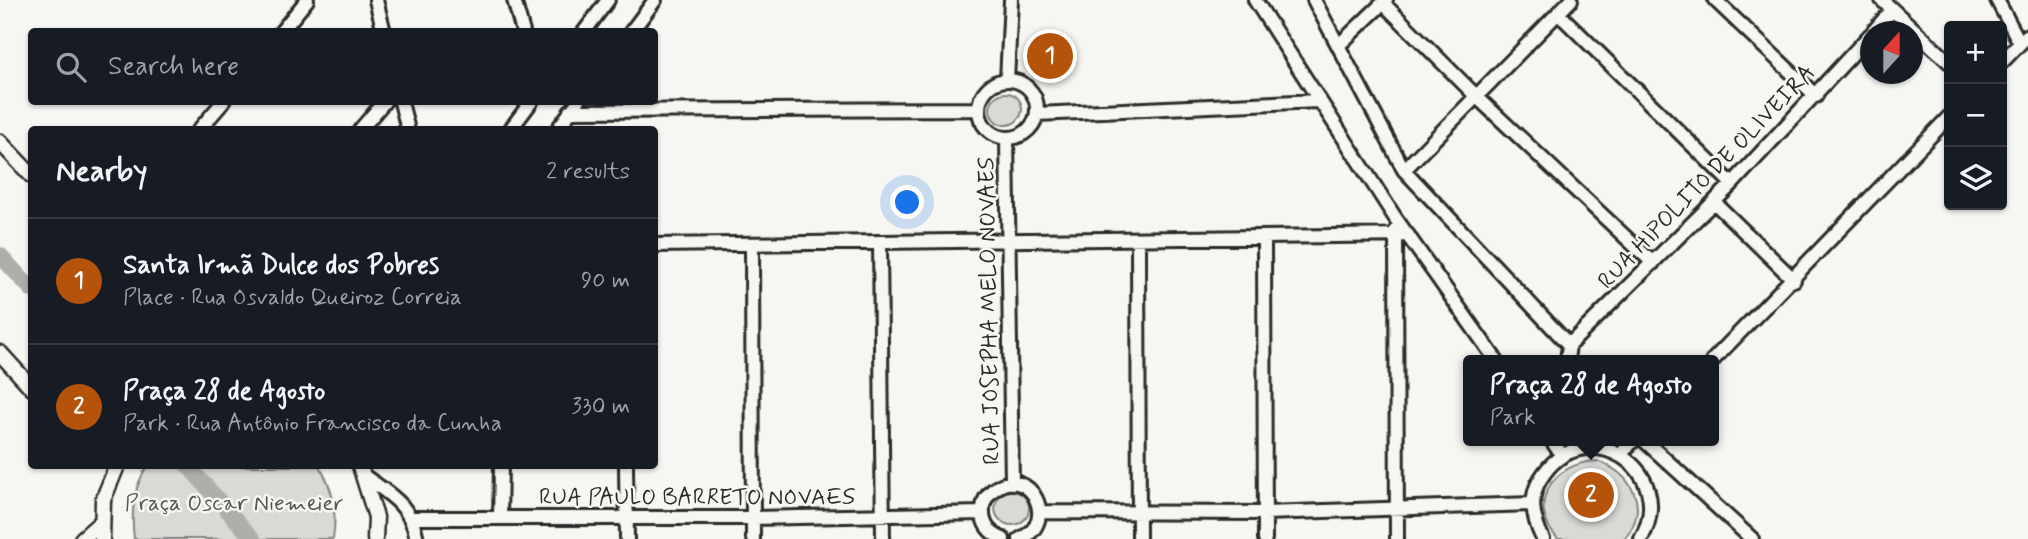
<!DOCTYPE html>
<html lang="en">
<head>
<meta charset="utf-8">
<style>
  :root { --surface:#171b24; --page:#20242c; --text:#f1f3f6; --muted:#9ea1a6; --line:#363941; --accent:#b45309 }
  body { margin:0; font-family:Mynerve,sans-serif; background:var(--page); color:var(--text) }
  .controls { position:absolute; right:21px; top:21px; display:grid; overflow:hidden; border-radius:7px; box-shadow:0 2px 5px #0004 }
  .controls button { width:63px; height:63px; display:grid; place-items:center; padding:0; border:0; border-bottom:2px solid var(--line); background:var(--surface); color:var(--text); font:35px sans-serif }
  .compass { position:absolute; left:1860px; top:21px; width:63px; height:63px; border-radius:50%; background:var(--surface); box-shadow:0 2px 5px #0004; rotate:21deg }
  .you { position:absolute; left:908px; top:203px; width:24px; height:24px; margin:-18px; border:5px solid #fff; border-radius:50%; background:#1a73e8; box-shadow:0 0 0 10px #1a73e833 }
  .badge { display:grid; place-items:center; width:46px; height:46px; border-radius:50%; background:var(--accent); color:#fff; font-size:23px; font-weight:700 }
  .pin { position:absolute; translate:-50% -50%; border:4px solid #fff; box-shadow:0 2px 7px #0006 }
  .popup { position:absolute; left:1463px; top:355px; width:256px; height:91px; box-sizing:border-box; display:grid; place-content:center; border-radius:7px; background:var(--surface); filter:drop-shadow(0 2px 5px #0005); font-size:23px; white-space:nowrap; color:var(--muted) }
  .popup b { font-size:26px; color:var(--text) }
  .popup::after { content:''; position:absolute; left:50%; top:100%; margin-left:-14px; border:14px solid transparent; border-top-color:var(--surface) }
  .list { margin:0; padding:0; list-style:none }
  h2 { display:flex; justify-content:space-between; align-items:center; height:91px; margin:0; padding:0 28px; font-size:30px }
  h2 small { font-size:23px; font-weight:400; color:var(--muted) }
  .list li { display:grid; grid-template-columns:46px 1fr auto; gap:21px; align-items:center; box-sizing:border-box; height:126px; padding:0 28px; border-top:2px solid var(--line) }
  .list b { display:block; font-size:26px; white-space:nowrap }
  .list p { margin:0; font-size:23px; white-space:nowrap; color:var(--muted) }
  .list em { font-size:23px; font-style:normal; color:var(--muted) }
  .icon { flex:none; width:38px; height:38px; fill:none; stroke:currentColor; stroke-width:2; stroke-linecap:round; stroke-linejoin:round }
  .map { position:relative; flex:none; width:2028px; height:539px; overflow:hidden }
  .search { position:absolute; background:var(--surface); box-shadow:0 2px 5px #0004; left:28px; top:28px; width:630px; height:77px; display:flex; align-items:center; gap:18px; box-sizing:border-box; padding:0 24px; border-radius:7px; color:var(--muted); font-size:26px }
  .panel { position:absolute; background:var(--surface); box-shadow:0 2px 5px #0004; left:28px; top:126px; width:630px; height:343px; border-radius:7px }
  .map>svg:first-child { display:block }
  .green { fill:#d9d9d5; stroke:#828280; stroke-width:2 }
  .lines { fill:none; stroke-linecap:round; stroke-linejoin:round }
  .canal { stroke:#aeaeab; stroke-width:16 }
  .minor-casing { stroke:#2b2b2b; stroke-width:18 }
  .tertiary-casing { stroke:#2b2b2b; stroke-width:19 }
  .minor { stroke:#f6f6f2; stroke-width:12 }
  .tertiary { stroke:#f6f6f2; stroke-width:14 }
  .labels { text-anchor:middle; stroke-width:5; stroke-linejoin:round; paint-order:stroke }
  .street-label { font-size:23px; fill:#2b2b2b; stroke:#f6f6f2 }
  .park-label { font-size:23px; fill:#565656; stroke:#f6f6f2 }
</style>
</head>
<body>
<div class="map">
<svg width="2028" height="539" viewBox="0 0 2028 539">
  <rect width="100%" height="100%" fill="#f6f6f2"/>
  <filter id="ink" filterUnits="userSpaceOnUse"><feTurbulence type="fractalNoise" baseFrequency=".0143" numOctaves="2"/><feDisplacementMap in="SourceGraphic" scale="14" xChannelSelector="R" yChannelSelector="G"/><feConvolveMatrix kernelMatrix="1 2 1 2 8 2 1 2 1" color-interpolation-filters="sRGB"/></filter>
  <g filter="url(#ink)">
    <path class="green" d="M990 109a16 16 0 1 1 32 0a16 16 0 1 1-32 0Z
      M1596,461c35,10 56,47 28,78h-66c-33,-35 -5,-76 38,-78z
      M148,466h171c15,23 18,46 14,73h-199c-3,-25 -1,-53 14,-73z
      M995 508a17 17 0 1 1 34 0a17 17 0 1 1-34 0Z"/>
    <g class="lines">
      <path class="canal" d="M0,255l32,35
        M188,466l65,73"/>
      <g class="minor-casing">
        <path id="minor" d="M376,0l8,32
          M514,0l9,32
          M1255,0l141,219 100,141
          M1314,0l90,170 165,175 -2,15
          M1715,0l101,96
          M1882,0l67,62
          M1997,0l23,43
          M1383,3l95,95 175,165
          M1558,13l174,171
          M281,32l26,-32
          M584,32l24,-32
          M631,32l24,-32
          M1873,32l19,-22
          M1339,45l47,-45
          M2002,62l26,-27
          M1007,80l4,-80
          M979 109a29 29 0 1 1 58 0a29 29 0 1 1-58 0Z
          M401,102l7,28
          M570,111l409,-2
          M1037,114l281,-13
          M199,130l24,-28
          M360,130l24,-28
          M510,130l21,-28
          M557,130l21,-28
          M1007,138l5,345
          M1404,170l167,-170
          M1714,202l80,78
          M1396,230l1,309
          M1264,239l1,300
          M1138,240l1,299
          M880,243l3,296
          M752,244l1,295
          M654,245l754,-10
          M1569,345l163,-161 138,-149
          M1713,360l236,-243
          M1552,441l10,14
          M1645,441l107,98
          M1620,455l13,-14
          M626,466l1,73
          M367,478c25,18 44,28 50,61
          M1040,512l225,1 267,-9
          M413,518h340l229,-5
          M500,518l1,-52
          M1003,539c-13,-5 -21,-15 -20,-29 0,-10 5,-17 13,-22 34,-23 64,34 24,51
          M1543,539c-10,-20 -15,-41 -2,-61 42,-68 139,-10 100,61"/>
      </g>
      <g class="tertiary-casing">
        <path id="tertiary" d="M0,142l32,34
          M0,353l32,35
          M360,466l16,51 -1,22
          M82,539l18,-16
          M102,539l1,-39 14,-34"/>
      </g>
      <use href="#minor" class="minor"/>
      <use href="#tertiary" class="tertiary"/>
    </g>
  </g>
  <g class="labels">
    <g class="street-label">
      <text transform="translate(1706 176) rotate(-46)" y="8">RUA HIPOLITO DE OLIVEIRA</text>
      <text transform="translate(988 311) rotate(-91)" y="8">RUA JOSEPHA MELO NOVAES</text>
      <text x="697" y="504">RUA PAULO BARRETO NOVAES</text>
    </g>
    <g class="park-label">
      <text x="234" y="510">Praça Oscar Niemeier</text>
    </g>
  </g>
</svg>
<div class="controls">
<button>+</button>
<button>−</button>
<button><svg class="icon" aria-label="layers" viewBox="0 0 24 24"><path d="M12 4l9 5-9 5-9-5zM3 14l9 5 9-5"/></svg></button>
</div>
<svg class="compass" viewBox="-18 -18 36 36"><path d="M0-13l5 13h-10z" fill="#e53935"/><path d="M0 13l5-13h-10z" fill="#9ea1a6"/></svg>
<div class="you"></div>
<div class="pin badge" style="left:1050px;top:56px">1</div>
<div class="pin badge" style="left:1591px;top:495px">2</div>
<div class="popup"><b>Praça 28 de Agosto</b>Park</div>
<div class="search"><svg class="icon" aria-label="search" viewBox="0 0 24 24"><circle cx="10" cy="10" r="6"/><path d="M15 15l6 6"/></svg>Search here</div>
<section class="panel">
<h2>Nearby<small>2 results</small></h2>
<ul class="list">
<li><span class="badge">1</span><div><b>Santa Irmã Dulce dos Pobres</b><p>Place · Rua Osvaldo Queiroz Correia</p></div><em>90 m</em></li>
<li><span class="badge">2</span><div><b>Praça 28 de Agosto</b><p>Park · Rua Antônio Francisco da Cunha</p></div><em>330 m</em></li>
</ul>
</section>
</div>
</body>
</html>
